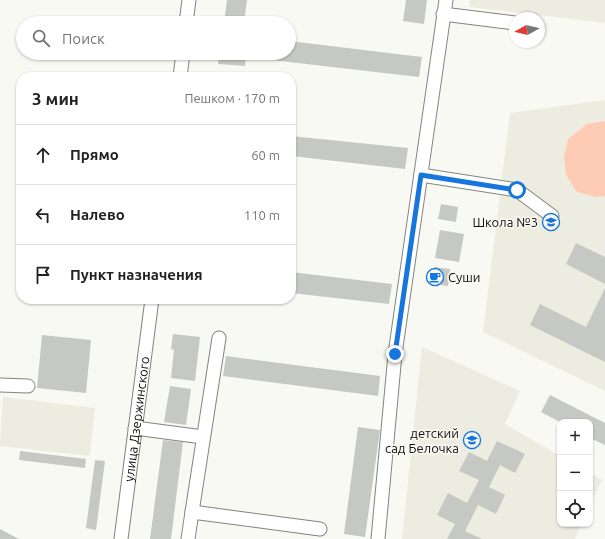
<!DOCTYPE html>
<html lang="ru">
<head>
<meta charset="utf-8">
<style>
  :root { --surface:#fff; --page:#f6f6f6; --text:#222; --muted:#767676; --line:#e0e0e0 }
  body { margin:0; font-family:Ubuntu,sans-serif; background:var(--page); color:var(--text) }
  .controls { position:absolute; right:12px; bottom:12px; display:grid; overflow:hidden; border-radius:8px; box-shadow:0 1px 3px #0004 }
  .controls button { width:36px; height:36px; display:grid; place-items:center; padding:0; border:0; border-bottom:1px solid var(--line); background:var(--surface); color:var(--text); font:20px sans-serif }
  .compass { position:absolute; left:509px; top:12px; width:36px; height:36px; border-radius:50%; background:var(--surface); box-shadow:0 1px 3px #0004; rotate:262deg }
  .stop { position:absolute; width:12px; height:12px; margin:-9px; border:3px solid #1775de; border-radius:50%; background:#fff }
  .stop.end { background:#1775de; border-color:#fff; box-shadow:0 1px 4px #0008 }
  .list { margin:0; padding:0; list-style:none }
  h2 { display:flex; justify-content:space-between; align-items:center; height:52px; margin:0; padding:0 16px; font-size:17px }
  h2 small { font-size:13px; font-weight:400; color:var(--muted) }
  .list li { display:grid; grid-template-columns:26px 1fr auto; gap:12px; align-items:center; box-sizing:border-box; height:60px; padding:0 16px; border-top:1px solid var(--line) }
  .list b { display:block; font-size:15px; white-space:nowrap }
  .list em { font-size:13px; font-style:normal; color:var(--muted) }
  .icon { flex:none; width:22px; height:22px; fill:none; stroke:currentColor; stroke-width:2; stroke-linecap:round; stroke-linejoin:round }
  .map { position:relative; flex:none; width:605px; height:539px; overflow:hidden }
  .search { position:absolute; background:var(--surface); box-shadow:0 1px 3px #0004; left:16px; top:16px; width:280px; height:44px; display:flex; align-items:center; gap:10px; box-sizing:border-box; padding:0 14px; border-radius:22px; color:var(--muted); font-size:15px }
  .panel { position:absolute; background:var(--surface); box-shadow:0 1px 3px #0004; left:16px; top:72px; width:280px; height:232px; border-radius:16px }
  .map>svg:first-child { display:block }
  .built { fill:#edece0 }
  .green { fill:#feccb5 }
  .building { fill:#c6c8c4 }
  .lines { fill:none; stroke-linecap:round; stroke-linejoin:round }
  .minor-casing { stroke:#83837f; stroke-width:15 }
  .minor { stroke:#fff; stroke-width:13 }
  .route { stroke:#1775de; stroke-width:5 }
  .labels { text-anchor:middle; stroke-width:3; stroke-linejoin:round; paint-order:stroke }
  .poi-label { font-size:13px; fill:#10100e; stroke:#f9f9f4; text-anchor:end }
  .street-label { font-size:13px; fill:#10100e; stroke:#f9f9f4 }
</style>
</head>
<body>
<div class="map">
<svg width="605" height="539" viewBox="0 0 605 539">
  <rect width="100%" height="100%" fill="#f9f9f4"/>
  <path class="built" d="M470,0h135v23l-136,-16z
    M605,100v291l-122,-59 27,-219z
    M422,347l98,44 -15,33 55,32v68h22l-7,15h-173z
    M3,397l92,11 -5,48 -90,-10z
    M590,473l12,7 -12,26z"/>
  <path class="green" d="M605,121v75l-9,1 -19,-5 -11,-17 -2,-19 4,-17 19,-15z"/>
  <path class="building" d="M227,0h20l-3,23h-20z
    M406,0h21l-3,24 -21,-3z
    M289,41l133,16 -3,20 -156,-18v-6h26z
    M219,53h27l-1,13 -27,-2z
    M291,136l117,12 -3,21 -114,-13z
    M441,204l17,3 -2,15 -18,-3z
    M440,230l24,4 -5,28 -24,-4z
    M576,243l29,14v27l-39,-20z
    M435,267l15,2 -2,17 -15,-2z
    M291,272l101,12 -3,20 -98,-11z
    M605,288v74l-75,-37 10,-21 46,23z
    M173,334l27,3 -5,44 -24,-3 3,-28 -3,-1z
    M42,335l49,5 -5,53 -49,-5z
    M226,356l154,20 -2,20 -155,-20z
    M170,386l21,3 -5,36 -22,-3z
    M550,395l55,28v22l-15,-7v-16h-30l-19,-10z
    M358,427l22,3 -15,107 -21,-3z
    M163,440l20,2 -12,97h-21z
    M497,441l28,13 -10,19 -15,-8 -11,22 16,8 -9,19 -18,-9 -13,26 17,8h-35l8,-15 -18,-9 11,-22 19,10 12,-23 -20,-9 10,-19 18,9z
    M20,451l66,8 -1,9 -66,-8z
    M95,460l10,1 -9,69 -10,-2z
    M0,529l19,10h-19z"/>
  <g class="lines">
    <g class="minor-casing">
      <g id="minor">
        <path d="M443,14l72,9"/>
        <path d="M186,23l3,-23"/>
        <path d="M180,77l3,-24"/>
        <path d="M421,175l96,15 35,26"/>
        <path d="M0,385l28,1"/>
        <path d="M135,428l68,9"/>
        <path d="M192,512l27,-174"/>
        <path id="s1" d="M121,539l31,-240"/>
        <path d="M188,539l4,-27 128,17"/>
        <path d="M378,539l17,-185 51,-354"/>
      </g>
    </g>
    <use href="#minor" class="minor"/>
  </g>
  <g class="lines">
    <path class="route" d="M395,354l26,-179 96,15"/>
  </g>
  <defs>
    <g id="school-ring" transform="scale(0.9)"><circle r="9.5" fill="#f9f9f4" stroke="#1775de" stroke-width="1.5"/><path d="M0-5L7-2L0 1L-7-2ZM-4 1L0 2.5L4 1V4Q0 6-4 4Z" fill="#1775de"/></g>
    <g id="cafe-ring" transform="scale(0.9)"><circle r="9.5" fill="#f9f9f4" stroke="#1775de" stroke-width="1.5"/><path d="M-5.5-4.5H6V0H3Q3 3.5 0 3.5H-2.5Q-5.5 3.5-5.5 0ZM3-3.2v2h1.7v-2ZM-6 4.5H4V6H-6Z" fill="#1775de"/></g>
  </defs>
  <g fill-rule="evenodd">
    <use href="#school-ring" x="551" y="222"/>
    <use href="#cafe-ring" x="435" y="277"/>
    <use href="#school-ring" x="472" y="440"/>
  </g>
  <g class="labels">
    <g class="poi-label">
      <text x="538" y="227">Школа №3</text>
      <text x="448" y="282" text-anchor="start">Суши</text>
      <text x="459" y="438">детский<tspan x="459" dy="15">сад Белочка</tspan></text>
    </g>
    <g class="street-label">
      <text dy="5" stroke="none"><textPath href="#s1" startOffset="121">улица Дзержинского</textPath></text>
    </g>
  </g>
</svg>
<div class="controls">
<button>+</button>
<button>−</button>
<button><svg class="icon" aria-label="locate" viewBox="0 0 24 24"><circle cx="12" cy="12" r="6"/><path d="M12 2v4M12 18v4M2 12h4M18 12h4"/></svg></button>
</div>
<svg class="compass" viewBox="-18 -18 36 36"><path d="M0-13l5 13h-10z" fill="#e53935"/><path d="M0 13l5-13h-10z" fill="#767676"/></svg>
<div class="stop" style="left:517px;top:190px"></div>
<div class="stop end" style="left:395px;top:354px"></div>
<div class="search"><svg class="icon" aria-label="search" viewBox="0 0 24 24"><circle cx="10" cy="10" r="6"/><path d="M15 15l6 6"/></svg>Поиск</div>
<section class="panel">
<h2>3 мин<small>Пешком · 170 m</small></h2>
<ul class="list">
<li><svg class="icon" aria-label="ahead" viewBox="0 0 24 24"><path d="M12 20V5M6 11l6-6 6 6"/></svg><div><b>Прямо</b></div><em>60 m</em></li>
<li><svg class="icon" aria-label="left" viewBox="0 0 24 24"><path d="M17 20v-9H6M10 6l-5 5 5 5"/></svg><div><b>Налево</b></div><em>110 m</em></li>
<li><svg class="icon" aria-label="arrive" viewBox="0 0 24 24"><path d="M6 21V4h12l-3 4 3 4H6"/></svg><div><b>Пункт назначения</b></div></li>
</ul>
</section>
</div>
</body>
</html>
